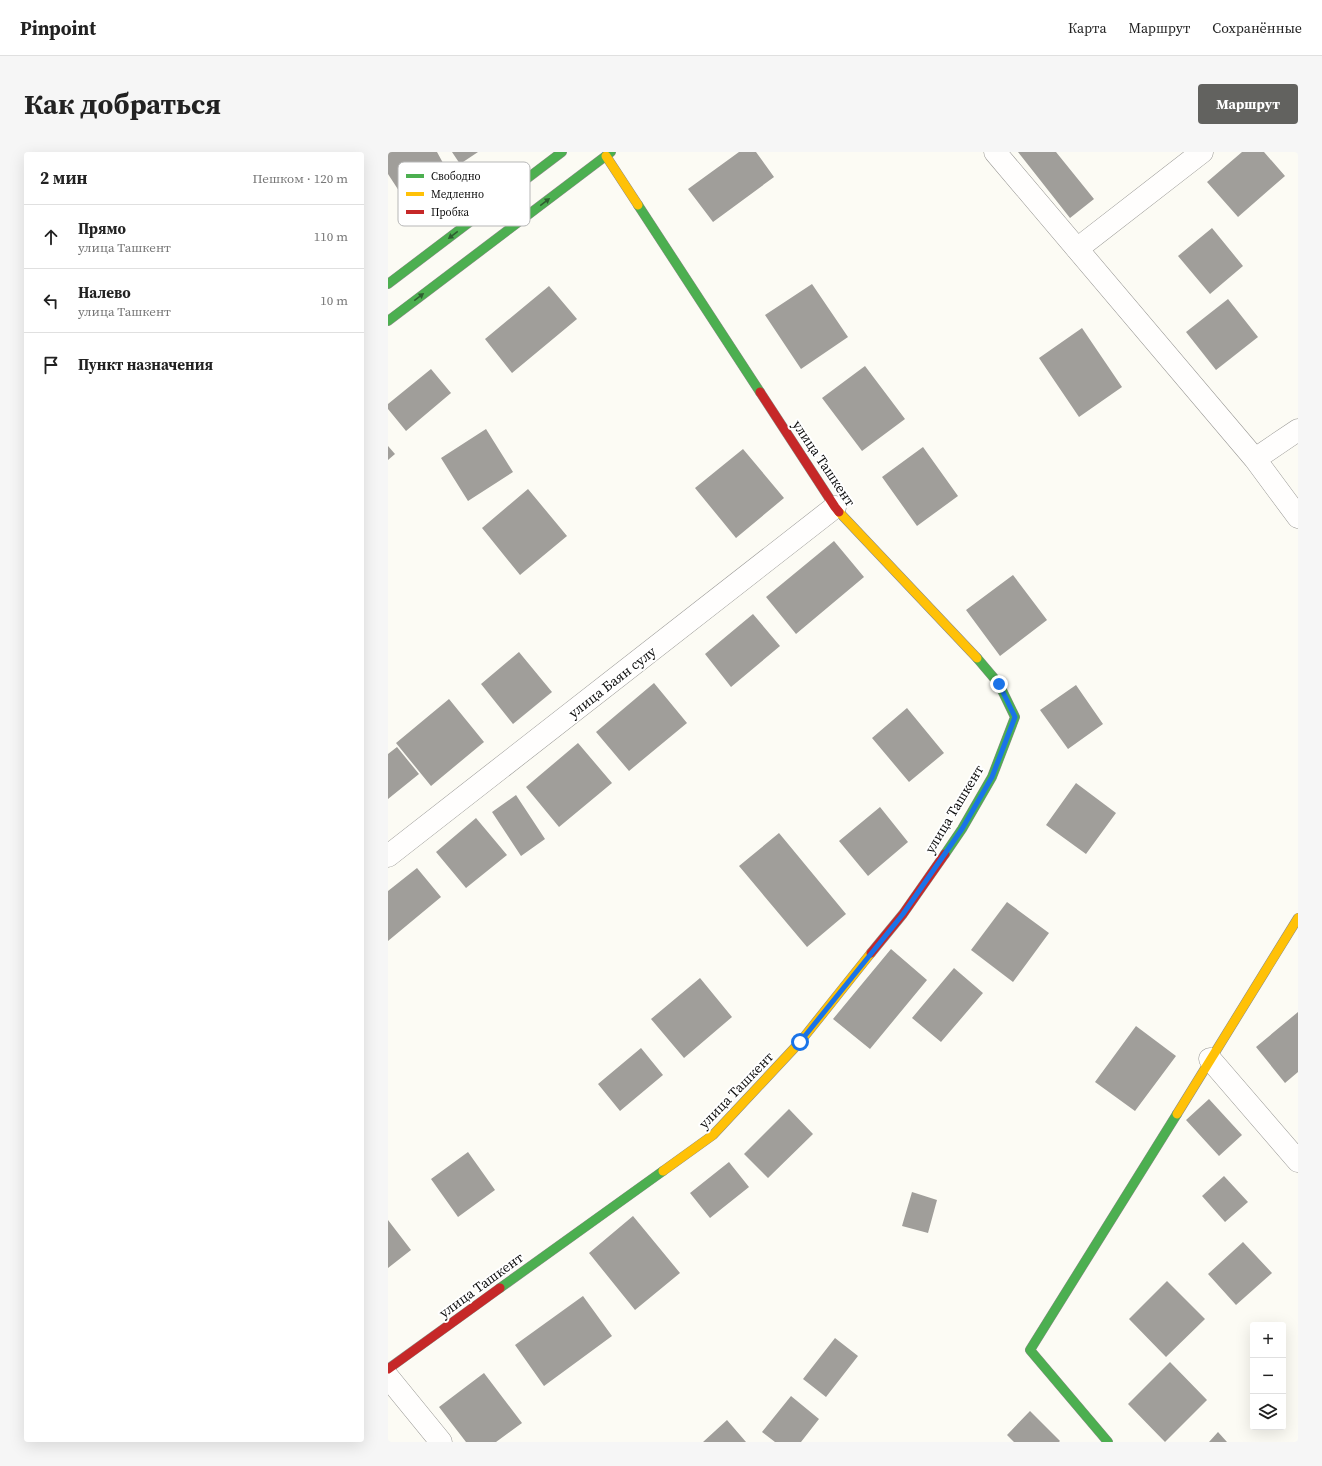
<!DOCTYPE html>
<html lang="ru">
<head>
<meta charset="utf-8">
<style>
  :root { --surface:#fff; --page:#f6f6f6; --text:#222; --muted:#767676; --line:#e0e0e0; --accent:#62625f }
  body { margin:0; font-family:"Source Serif 4",serif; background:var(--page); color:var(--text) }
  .controls { position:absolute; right:12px; bottom:12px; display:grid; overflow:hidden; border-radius:4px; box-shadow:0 4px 16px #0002 }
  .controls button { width:36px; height:36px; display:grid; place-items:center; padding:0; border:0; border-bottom:1px solid var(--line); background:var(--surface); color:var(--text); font:20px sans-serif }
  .stop { position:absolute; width:12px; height:12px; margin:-9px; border:3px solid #1a73e8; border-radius:50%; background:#fff }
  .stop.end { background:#1a73e8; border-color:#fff; box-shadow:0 1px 4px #0008 }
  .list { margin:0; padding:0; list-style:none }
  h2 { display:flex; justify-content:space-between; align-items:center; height:52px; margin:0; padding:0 16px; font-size:17px }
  h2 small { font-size:13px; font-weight:400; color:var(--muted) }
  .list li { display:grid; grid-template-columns:26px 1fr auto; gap:12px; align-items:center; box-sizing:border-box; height:64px; padding:0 16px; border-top:1px solid var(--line) }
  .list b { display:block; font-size:15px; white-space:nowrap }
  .list p { margin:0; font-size:13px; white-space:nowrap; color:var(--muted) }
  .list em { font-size:13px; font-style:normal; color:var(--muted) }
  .icon { flex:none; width:22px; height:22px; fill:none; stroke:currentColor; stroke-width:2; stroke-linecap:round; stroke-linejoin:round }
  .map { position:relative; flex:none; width:910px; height:1290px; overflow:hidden; border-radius:4px }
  header { display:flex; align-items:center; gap:24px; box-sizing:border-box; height:56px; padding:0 20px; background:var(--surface); border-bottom:1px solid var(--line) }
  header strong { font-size:19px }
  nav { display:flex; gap:22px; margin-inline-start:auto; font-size:14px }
  .intro { display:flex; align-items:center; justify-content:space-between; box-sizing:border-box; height:96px; padding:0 24px }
  h1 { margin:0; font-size:28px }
  .button { padding:10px 18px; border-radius:4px; background:var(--accent); color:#fff; font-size:14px; font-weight:700 }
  main { display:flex; gap:24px; padding:0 24px }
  aside { flex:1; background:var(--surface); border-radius:4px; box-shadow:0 4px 16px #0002 }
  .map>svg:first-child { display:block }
  .building { fill:#a09e9a }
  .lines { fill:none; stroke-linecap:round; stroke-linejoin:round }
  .street-casing { stroke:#969592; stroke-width:23 }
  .fast-casing { stroke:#8c8c89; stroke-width:10 }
  .slow-casing { stroke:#8c8c89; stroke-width:10 }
  .jam-casing { stroke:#8c8c89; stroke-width:10 }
  .street { stroke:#fffefd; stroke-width:22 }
  .fast { stroke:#4caf50; stroke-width:9 }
  .slow { stroke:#ffc107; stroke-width:9 }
  .jam { stroke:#c62828; stroke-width:9 }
  .oneway { fill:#2e5f30 }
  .route { stroke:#1a73e8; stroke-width:5 }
  .labels { text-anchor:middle; stroke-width:4; stroke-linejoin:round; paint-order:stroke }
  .street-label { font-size:14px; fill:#0f0f0f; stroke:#fff }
  .key { fill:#fff; stroke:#b7b7b7; stroke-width:1 }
  .key-label { font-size:11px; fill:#0f0f0f }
</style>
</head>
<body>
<header>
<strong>Pinpoint</strong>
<nav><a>Карта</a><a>Маршрут</a><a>Сохранённые</a></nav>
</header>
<div class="intro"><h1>Как добраться</h1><a class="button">Маршрут</a></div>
<main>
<aside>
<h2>2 мин<small>Пешком · 120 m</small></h2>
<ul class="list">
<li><svg class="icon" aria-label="ahead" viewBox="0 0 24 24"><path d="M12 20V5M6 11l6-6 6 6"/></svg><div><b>Прямо</b><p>улица Ташкент</p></div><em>110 m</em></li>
<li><svg class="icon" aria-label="left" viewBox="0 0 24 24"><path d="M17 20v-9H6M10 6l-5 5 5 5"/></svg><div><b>Налево</b><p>улица Ташкент</p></div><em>10 m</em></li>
<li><svg class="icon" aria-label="arrive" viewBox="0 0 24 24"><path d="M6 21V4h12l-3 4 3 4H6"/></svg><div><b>Пункт назначения</b></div></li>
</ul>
</aside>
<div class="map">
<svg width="910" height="1290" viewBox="0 0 910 1290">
  <rect width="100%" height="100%" fill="#fcfbf4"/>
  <path class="building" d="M0,0h49l6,11 -44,28 -11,-17z
    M64,0h26l-18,12z
    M351,0h17l18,25 -61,45 -25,-33z
    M630,0h38l38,47 -24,19z
    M854,0h22l21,24 -47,41 -31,-35z
    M824,76l31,38 -33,28 -32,-38z
    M424,132l36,53 -47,32 -36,-54z
    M161,134l28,33 -65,54 -27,-34z
    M840,147l30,38 -42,33 -30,-38z
    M694,176l40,59 -43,30 -40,-59z
    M477,214l40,53 -43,32 -40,-53z
    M43,217l20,24 -45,38 -18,-22v-5z
    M98,277l27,43 -45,29 -27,-43z
    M0,294l7,8 -7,6z
    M535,295l35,49 -41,30 -35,-49z
    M355,297l41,49 -48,40 -41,-50z
    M140,337l39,47 -47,39 -38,-47z
    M446,389l30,36 -68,57 -30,-37z
    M625,423l34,45 -47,36 -34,-46z
    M365,462l27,32 -49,41 -26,-33z
    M131,500l33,40 -39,32 -32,-40z
    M266,531l33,40 -58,48 -33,-39z
    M688,533l27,39 -35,25 -28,-39z
    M61,547l35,43 -53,44 -35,-43z
    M519,556l37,45 -35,29 -37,-44z
    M190,591l34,40 -53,44 -33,-40z
    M9,595l22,27 -31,25v-45z
    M688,631l40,30 -30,41 -40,-29z
    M128,643l29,44 -24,17 -29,-44z
    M492,655l28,35 -40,34 -29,-35z
    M88,666l31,37 -41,33 -30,-36z
    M391,681l67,81 -39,33 -68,-81z
    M29,716l24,29 -53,44v-50z
    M619,750l42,31 -36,49 -42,-32z
    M503,797l36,31 -57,69 -37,-30z
    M566,816l29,25 -42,49 -29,-24z
    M312,826l32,39 -48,41 -33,-39z
    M910,860v60l-13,11 -29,-36z
    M748,874l40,30 -41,55 -40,-29z
    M253,896l22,27 -43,36 -22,-27z
    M821,947l33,36 -23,21 -33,-36z
    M401,957l24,25 -45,44 -24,-24z
    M80,1000l27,38 -37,27 -27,-38z
    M341,1010l20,25 -39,31 -20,-25z
    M836,1024l24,26 -23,20 -23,-26z
    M524,1040l25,8 -9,33 -26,-7z
    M245,1064l47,57 -45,37 -46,-57z
    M0,1068l23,30 -23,18z
    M855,1090l29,31 -36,32 -28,-31z
    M779,1129l38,38 -39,38 -37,-38z
    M195,1144l29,40 -68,50 -29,-41z
    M447,1186l23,18 -32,41 -23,-18z
    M782,1210l37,38 -42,42 -37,-38z
    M96,1221l38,50 -26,19h-30l-27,-35z
    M403,1244l28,23 -18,23h-26l-13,-10z
    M642,1259l30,30 -1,1h-45l-7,-7z
    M339,1268l19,22h-43z
    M830,1280l9,10h-18z"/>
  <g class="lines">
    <g class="street-casing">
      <path id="street" d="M607,0l260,307 43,58
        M689,97l125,-97
        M867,307l43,-29
        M0,704l447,-349
        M822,907l88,102
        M0,1225l53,65"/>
    </g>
    <g class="fast-casing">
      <path id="fast" d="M250,53l122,187
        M0,132l174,-132
        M0,169l223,-169
        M557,702l17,-25 30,-52 23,-60 -16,-33 -22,-26
        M112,1136l163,-117
        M720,1290l-78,-92 147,-236"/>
    </g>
    <g class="slow-casing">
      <path id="slow" d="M218,4l32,49
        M451,360l138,146
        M789,962l121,-196
        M275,1019l50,-36 87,-93 71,-89"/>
    </g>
    <g class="jam-casing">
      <path id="jam" d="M372,240l75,115 4,5
        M483,801l32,-39 42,-60
        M0,1217l112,-81"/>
    </g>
    <use href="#street" class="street"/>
    <use href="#fast" class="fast"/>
    <use href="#slow" class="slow"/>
    <use href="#jam" class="jam"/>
  </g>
  <defs><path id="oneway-solid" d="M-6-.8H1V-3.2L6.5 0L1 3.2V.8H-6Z"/></defs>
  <g class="oneway">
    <use href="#oneway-solid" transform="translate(157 50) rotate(-37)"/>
    <use href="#oneway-solid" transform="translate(65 83) rotate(143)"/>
    <use href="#oneway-solid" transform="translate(31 145) rotate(-37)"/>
  </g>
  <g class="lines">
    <path class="route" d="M412,890l103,-128 59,-85 30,-52 23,-60 -16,-33"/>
  </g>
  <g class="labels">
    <g class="street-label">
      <text transform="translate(436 311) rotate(56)" y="5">улица Ташкент</text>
      <text transform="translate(224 530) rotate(-38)" y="5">улица Баян сулу</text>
      <text transform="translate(566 657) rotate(-59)" y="5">улица Ташкент</text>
      <text transform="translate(348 938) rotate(-46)" y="5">улица Ташкент</text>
      <text transform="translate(93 1133) rotate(-36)" y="5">улица Ташкент</text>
    </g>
  </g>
  <rect x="10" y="10" width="132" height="64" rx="6" class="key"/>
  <rect x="18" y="22" width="18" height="4" fill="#4caf50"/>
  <rect x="18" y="40" width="18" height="4" fill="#ffc107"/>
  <rect x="18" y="58" width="18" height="4" fill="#c62828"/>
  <g class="key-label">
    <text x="43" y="28">Свободно</text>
    <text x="43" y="46">Медленно</text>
    <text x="43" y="64">Пробка</text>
  </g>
</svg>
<div class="controls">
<button>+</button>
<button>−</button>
<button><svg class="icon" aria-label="layers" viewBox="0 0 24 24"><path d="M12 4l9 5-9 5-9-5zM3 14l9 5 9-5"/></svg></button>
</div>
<div class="stop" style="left:412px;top:890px"></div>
<div class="stop end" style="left:611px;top:532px"></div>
</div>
</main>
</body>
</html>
